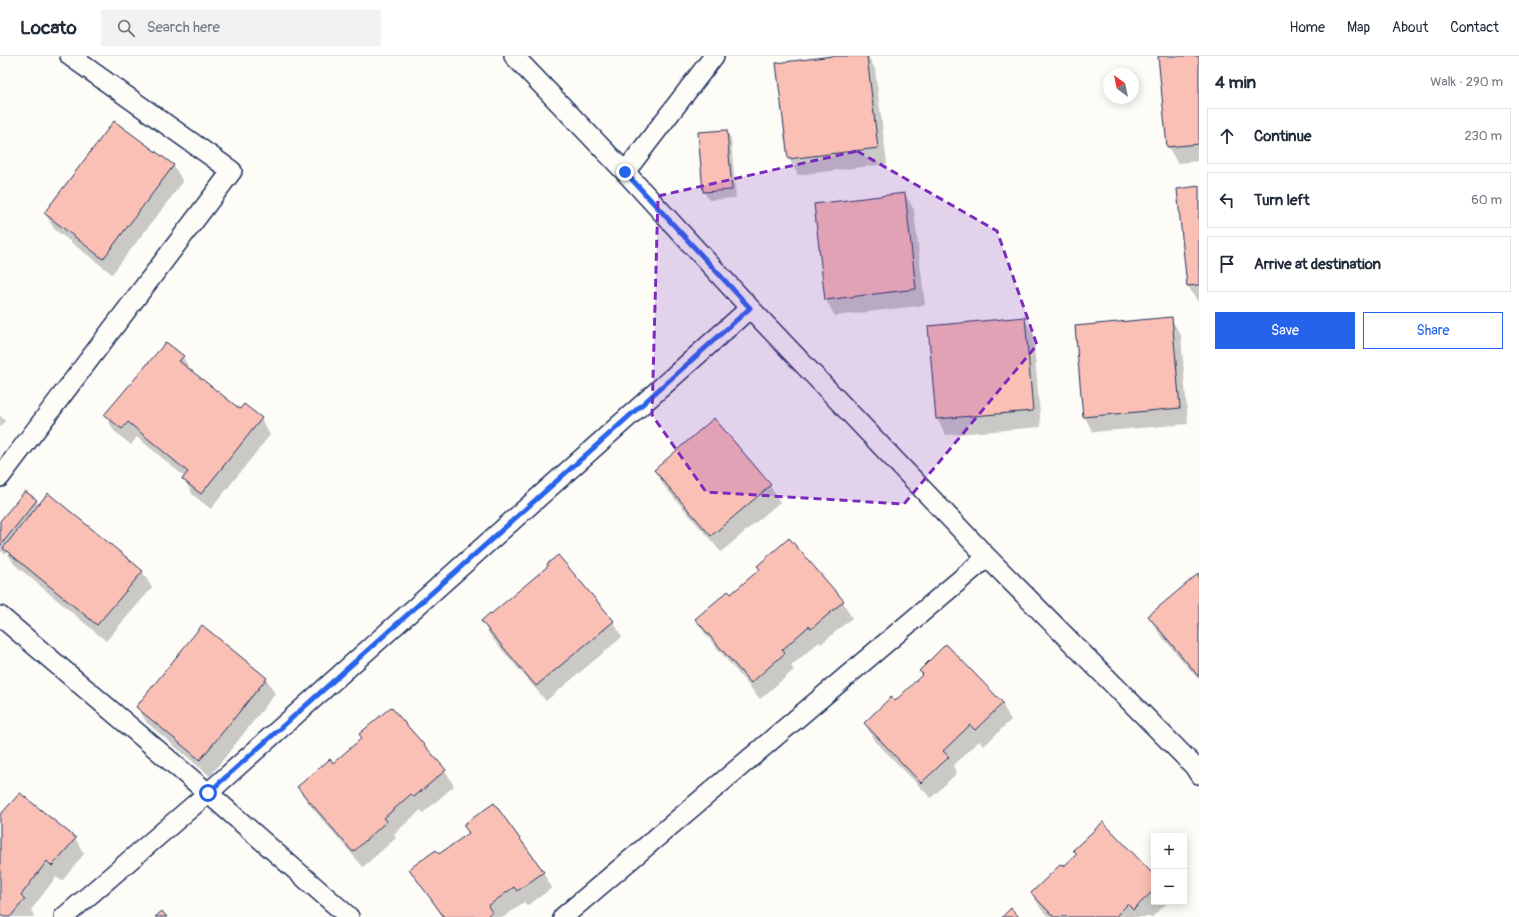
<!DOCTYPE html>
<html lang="en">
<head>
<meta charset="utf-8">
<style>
  :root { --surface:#fff; --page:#f2f2f3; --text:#1f2937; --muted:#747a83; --line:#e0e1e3; --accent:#2563eb }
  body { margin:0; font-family:Pangolin,sans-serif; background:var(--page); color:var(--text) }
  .controls { position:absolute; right:12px; bottom:12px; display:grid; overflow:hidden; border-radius:0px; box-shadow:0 2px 10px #0003 }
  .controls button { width:36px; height:36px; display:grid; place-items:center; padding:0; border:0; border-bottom:1px solid var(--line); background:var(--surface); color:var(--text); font:20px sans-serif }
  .compass { position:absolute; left:1103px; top:12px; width:36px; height:36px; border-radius:50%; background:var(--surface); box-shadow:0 2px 10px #0003; rotate:327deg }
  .stop { position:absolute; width:12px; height:12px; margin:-9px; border:3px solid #2563eb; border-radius:50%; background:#fff }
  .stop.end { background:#2563eb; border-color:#fff; box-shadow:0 1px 4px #0008 }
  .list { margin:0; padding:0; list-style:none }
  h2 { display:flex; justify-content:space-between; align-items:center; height:52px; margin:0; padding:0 16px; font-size:17px }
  h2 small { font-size:13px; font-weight:400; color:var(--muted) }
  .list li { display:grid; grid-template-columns:26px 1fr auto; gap:12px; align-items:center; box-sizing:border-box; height:56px; margin:0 8px 8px; padding:0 8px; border:1px solid var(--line); border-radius:0px }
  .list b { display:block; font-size:15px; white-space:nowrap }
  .list em { font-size:13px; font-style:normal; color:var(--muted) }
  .actions { display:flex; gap:8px; padding:12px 16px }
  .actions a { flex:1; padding:9px 0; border:1px solid var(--accent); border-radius:0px; text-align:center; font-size:14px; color:var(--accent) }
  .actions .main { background:var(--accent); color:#fff }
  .icon { flex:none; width:22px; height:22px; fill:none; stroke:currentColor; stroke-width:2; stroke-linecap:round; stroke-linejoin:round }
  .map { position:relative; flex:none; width:1199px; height:861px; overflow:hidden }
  header { display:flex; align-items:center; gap:24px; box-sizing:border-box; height:56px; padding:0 20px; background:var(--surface); border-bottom:1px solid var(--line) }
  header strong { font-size:19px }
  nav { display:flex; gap:22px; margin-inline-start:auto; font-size:14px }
  .search { width:280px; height:36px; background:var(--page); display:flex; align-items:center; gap:10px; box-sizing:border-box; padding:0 14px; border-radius:0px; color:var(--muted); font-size:15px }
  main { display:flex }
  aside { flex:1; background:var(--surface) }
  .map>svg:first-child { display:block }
  .shadow { fill:#0003 }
  .building { fill:#fbc0b5; stroke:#1b2f5e }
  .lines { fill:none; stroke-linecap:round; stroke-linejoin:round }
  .street-casing { stroke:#1b2f5e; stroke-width:22 }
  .street { stroke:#fdfcf7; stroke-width:19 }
  .route { stroke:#2563eb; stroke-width:5 }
  .marked { fill:#7b2cbf; fill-opacity:0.2; stroke:#7b2cbf; stroke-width:3; stroke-dasharray:8 5; stroke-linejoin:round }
</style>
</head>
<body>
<header>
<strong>Locato</strong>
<div class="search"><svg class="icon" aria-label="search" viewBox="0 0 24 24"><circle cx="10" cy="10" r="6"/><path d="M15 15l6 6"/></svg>Search here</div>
<nav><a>Home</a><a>Map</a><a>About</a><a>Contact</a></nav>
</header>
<main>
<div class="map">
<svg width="1199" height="861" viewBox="0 0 1199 861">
  <rect width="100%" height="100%" fill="#fdfcf7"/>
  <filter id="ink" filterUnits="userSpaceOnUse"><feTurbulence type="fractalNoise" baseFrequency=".025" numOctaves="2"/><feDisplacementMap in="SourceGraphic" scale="8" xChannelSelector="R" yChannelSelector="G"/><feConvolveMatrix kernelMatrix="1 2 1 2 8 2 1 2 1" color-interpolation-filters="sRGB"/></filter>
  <g filter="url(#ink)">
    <path class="shadow" d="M841,0h27l7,13 12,95 -89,11 -9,-16 -12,-95z
      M1159,0h40v105l-22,2 -9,-17z
      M114,66l60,44 9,16 -71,92 -58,-45 -9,-16z
      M727,75l4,8 5,59 -27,2 -5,-8 -5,-59z
      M1199,131v115h-1l-10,-16 -10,-96z
      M905,138l9,16 11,95 -90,11 -9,-16 -11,-95z
      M1024,262l9,16 8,93 -95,8 -9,-16 -8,-93z
      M1171,263l10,16 7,89 -95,8 -9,-16z
      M183,301l9,16 48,38 21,8 9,16 -59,74 -18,-14 -9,-16 1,-2 -48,-40 -6,8 -17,-14 -9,-16z
      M0,359l5,6 -4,6 -1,-1z
      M714,364l56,66 10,16 -59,50 -57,-66 -9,-16z
      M36,444l3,5 103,66 10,17 -46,53 -92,-77 -7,-12 -2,2 -5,-4v-28z
      M758,510l85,36 9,16 -31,26 -2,-2 -28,24 3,4 -34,29 -54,-64 -10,-16 35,-23 30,-26z
      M1199,519v105l-40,-47 -10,-16z
      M482,565h131l9,16 -76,64 -55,-64z
      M920,615l82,33 9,16 -27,26 -5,-5 -26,25 4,7 -26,25 -57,-58 -9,-16 30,-22 28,-26z
      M266,622l9,16 -65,82 -63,-53 -10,-16z
      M333,708l112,6 9,16 -31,27 -2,-3 -27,24 2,4 -33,29 -55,-64 -10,-16z
      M0,761l75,21 9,16 -22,27 -6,-4 -25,33 3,6 -1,1h-33z
      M464,769l79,47 9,16 -25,18 -3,-4 -20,15h-61l-32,-48 28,-13 30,-22z
      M1075,795l79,26v25h14l-16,15h-103l-8,-8 -9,-16 45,-38z"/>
    <path class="building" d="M833,0h34l11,92 -90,11 -12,-96z
      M1158,0h41v88l-32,3z
      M114,65l60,44 -71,94 -59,-46z
      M727,74l5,60 -29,2 -5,-60z
      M1199,130v99l-12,1 -10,-97z
      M905,137l11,96 -91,11 -11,-96z
      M1025,261l8,94 -97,8 -8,-93z
      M1172,261l8,91 -97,9 -8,-91z
      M166,286l18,14 -5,5 61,48 4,-5 18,14 -61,76 -19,-15 6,-7 -60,-50 -6,7 -18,-14z
      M714,362l57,67 -60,51 -57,-66z
      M25,435l12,9 -37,46v-25z
      M48,437l95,78 -46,54 -94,-77z
      M789,482l55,63 -33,28 -2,-3 -27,24 3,3 -34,30 -56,-64 33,-28 3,3 29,-25 -3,-3z
      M558,499l56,66 -78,65 -55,-65 9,-8 1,1 57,-48 -1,-2z
      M1199,517v104l-51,-61z
      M202,569l65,53 -67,82 -64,-53z
      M946,588l57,59 -28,27 -5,-5 -27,26 6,6 -28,26 -57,-60 27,-26 4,4 28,-27 -4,-3z
      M391,651l55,63 -32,27 -3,-3 -27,24 3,3 -34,31 -56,-65 33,-28 3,4 29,-25 -3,-4z
      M20,737l56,45 -24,28 -5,-5 -26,34 4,4 -15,18h-7l-3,-3v-99z
      M494,747l50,69 -27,19 -3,-4 -26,19 4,6 -6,5h-42l-35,-48 27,-19 3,4 30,-21 -6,-8z
      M1103,766l51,53v15l-21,20 -5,-6 -13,13h-61l-23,-24 30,-29 2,3 14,-13 -4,-4z
      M1011,852l8,9h-17z
      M162,855l5,6h-12z"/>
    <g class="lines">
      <g class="street-casing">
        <path id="street" d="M514,0l111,116 125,136 237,249 207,209 5,8
          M625,116l89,-116
          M0,421l232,-306 -162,-115
          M0,560l208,177 141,124
          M64,861l144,-124 542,-485
          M563,861l424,-360"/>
      </g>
      <use href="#street" class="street"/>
    </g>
  </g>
  <g class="lines" filter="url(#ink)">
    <path class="route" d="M208,737l542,-485 -125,-136"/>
  </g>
  <path class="marked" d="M857,95l140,80 40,114 -133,159 -198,-12 -54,-77 6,-219z"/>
</svg>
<div class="controls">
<button>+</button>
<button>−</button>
</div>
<svg class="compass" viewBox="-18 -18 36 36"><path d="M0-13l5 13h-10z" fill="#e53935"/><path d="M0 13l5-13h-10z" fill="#747a83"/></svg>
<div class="stop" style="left:208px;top:737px"></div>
<div class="stop end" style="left:625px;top:116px"></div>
</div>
<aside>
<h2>4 min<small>Walk · 290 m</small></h2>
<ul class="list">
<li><svg class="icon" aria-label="ahead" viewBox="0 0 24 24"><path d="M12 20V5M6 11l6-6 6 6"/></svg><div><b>Continue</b></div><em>230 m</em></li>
<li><svg class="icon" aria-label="left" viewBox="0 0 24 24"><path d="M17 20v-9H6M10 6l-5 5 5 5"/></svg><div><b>Turn left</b></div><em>60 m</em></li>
<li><svg class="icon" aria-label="arrive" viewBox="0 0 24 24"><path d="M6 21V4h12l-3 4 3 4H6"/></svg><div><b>Arrive at destination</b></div></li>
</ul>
<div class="actions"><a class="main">Save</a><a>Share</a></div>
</aside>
</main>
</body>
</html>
